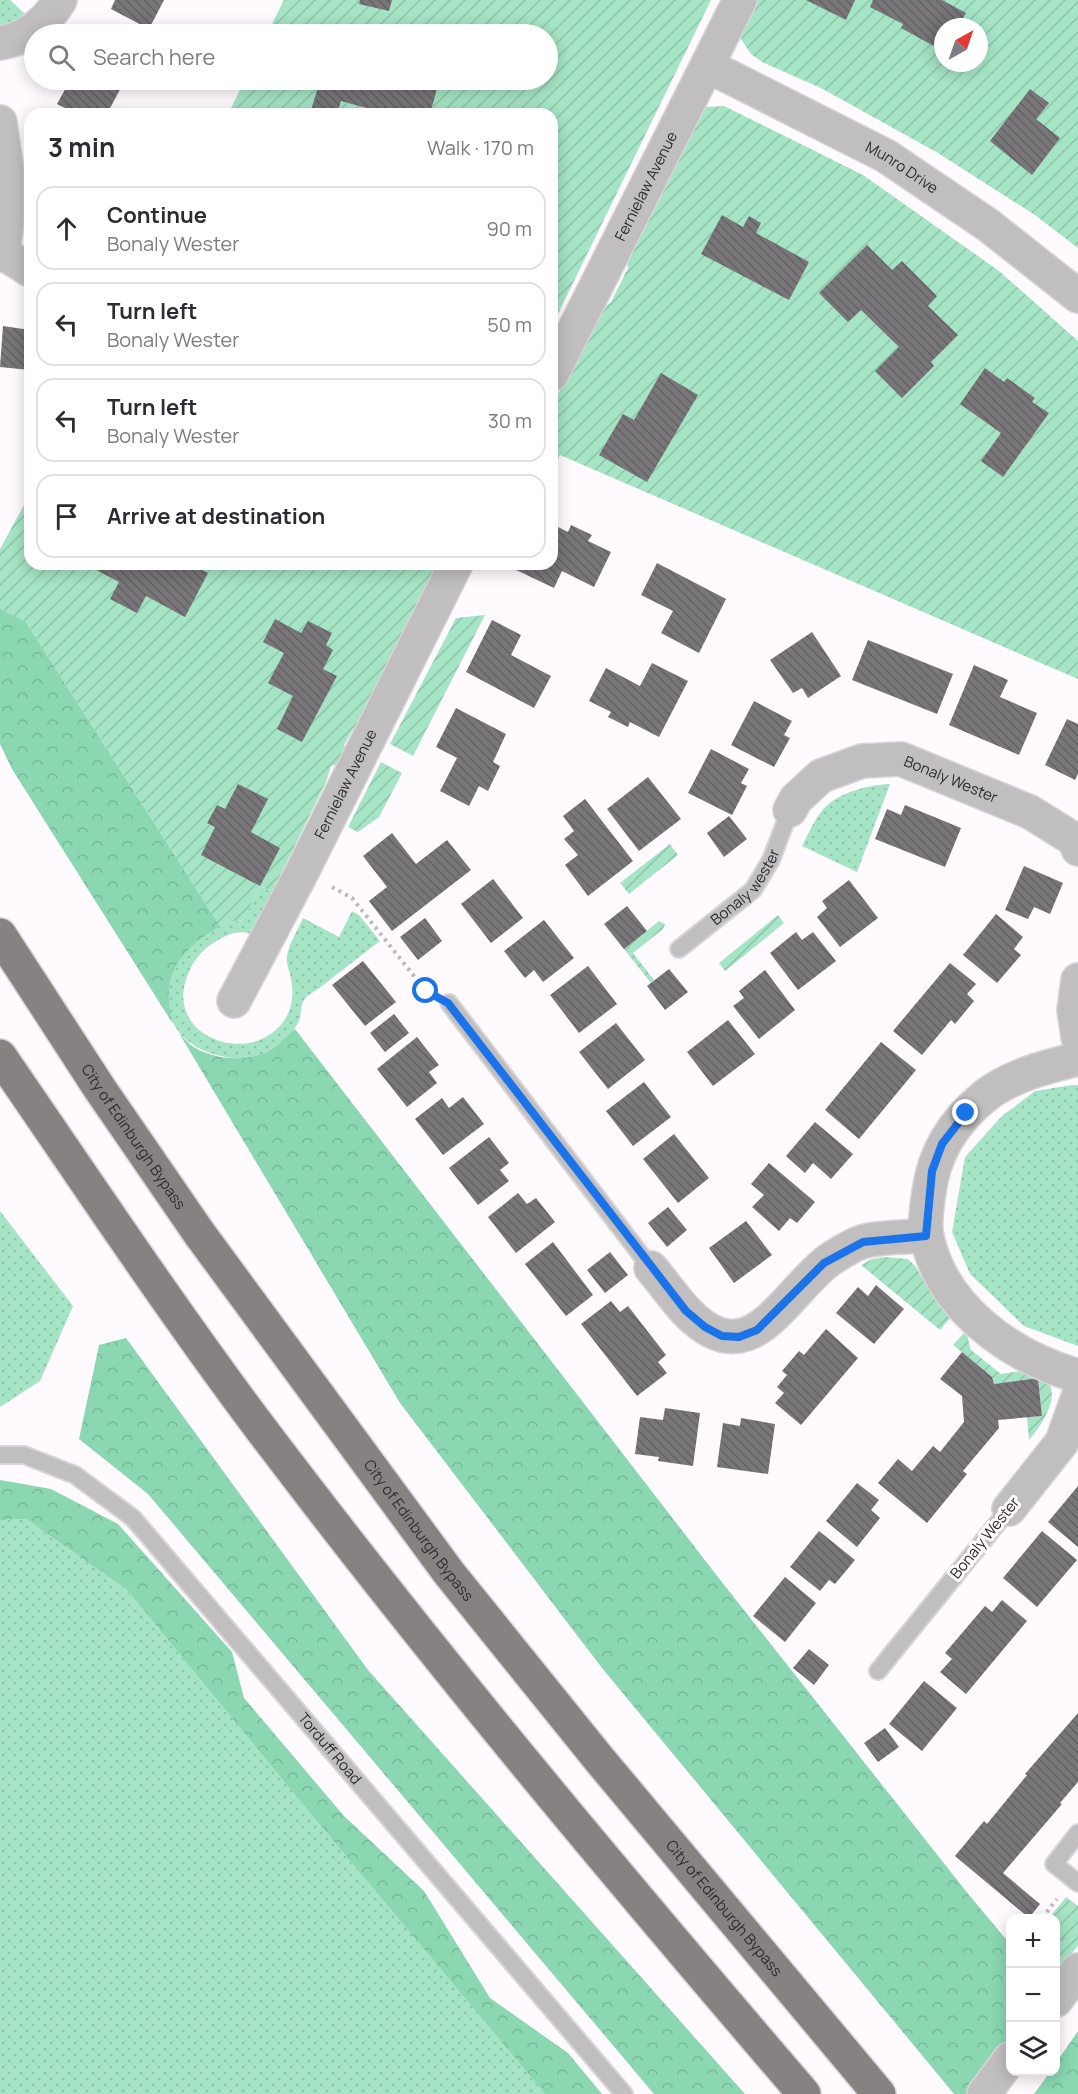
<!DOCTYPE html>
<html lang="en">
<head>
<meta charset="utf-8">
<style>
  :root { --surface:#fff; --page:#f7f7f7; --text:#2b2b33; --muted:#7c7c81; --line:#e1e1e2 }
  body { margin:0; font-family:Manrope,sans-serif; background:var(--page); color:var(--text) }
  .controls { position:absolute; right:18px; bottom:18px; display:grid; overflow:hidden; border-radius:12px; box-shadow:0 3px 15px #0003 }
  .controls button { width:54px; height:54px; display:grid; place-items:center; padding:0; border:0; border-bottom:2px solid var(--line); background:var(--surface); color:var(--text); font:30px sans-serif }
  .compass { position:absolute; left:934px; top:18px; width:54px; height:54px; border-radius:50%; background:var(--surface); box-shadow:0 3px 15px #0003; rotate:40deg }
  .stop { position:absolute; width:18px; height:18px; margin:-14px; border:4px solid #1a73e8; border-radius:50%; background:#fff }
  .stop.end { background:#1a73e8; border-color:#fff; box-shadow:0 2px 6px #0008 }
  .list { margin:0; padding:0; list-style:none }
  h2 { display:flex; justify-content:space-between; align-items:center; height:78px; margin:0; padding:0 24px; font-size:26px }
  h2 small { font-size:20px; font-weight:400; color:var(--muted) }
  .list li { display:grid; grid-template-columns:39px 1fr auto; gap:18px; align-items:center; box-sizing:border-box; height:84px; margin:0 12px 12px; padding:0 12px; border:2px solid var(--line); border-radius:18px }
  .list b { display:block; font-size:22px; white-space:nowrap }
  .list p { margin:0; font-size:20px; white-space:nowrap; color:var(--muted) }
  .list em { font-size:20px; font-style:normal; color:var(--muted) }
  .icon { flex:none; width:33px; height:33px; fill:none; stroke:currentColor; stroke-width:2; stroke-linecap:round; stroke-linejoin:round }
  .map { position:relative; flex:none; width:1078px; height:2094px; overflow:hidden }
  .search { position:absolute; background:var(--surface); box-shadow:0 3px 15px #0003; left:24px; top:24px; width:534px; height:66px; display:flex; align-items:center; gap:15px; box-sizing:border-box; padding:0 21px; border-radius:33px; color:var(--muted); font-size:22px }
  .panel { position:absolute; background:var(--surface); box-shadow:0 3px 15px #0003; left:24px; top:108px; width:534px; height:462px; border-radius:18px }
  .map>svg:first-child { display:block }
  .grass { fill:url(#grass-dots) }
  .forest { fill:url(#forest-crowns) }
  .garden { fill:url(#garden-furrows); fill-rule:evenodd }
  .building { fill:url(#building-back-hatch) }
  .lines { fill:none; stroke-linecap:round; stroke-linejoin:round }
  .service-casing { stroke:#d8d5d8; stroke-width:20 }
  .minor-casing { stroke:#d8d5d8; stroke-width:36 }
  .trunk-casing { stroke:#d8d5d8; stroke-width:36 }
  .path { stroke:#bdb9bc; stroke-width:4; stroke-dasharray:3 4.5; stroke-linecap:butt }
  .service { stroke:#c0bebe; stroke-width:16 }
  .minor { stroke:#c0bebe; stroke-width:33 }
  .trunk { stroke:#868282; stroke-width:33 }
  .route { stroke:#1a73e8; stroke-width:8 }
  .labels { text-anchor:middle; stroke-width:6; stroke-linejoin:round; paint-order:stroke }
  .street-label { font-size:15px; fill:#2d2b2d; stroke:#fefafd }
</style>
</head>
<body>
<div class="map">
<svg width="1078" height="2094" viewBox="0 0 1078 2094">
  <defs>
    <pattern id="grass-dots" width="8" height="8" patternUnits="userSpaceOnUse" patternTransform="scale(1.5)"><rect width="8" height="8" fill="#a5e4c4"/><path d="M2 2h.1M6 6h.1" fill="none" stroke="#8ec4a9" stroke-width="1.8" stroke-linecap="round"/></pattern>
    <pattern id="forest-crowns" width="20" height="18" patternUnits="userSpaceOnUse" patternTransform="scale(1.5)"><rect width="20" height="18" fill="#8ad7b1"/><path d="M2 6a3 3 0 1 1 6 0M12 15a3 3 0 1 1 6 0" fill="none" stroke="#77b999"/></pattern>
    <pattern id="garden-furrows" width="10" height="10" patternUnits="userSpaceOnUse" patternTransform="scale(1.5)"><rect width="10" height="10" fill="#a5e4c4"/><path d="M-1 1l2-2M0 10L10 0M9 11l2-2" fill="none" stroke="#8ec4a9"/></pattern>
    <pattern id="building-back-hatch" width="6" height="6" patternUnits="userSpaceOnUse" patternTransform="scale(1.5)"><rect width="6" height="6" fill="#797679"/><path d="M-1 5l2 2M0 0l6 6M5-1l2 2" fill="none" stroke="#646164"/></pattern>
  </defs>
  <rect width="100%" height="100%" fill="#fefafd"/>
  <path class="grass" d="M0,0h10l17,16 -27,12z
    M890,784l-33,88 -55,-26c6,-11 11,-24 19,-34 14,-19 47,-27 69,-28z
    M260,886l12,6 -20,42c-15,-5 -26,1 -39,9 -13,9 -19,17 -25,31 -26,62 61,94 95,48 11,-14 11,-32 7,-48 -2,-6 -4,-12 -3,-18 2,-13 11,-26 16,-38l36,19 13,-26 7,4 21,26c-20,15 -39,30 -58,45 -5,4 -15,9 -18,14 -3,4 -3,13 -4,18 -4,13 -18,25 -30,32 -15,9 -33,10 -49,6 -91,-21 -53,-128 22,-136z
    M1072,1085h6v261l-54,-20 -54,-52 -18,-42 13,-75 37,-41 33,-25z
    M0,1211l73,95 -33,75 -40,26z
    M26,1519l101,71 163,199 255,305h-545v-574z"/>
  <path class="forest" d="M0,608l26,14 194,304c-40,23 -61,51 -47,98l-161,-255 -12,-25z
    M295,1029l426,552 248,314 41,49v93l-42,57h-14l-352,-426 -202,-265 -221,-370c4,4 8,9 13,13 21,14 56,17 78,4 9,-5 17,-14 25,-21z
    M126,1338l242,332 377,424h-91l-506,-600 -69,-55 20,-94z
    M0,1480l51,9 67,35 114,128 12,46 100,118 80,75 66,107 78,55 34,41h-57l-255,-305 -163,-199 -101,-71 -26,1z
    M1078,2031v63h-44l16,-22h6v-9z"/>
  <path class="garden" d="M284,0h427l-159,326v-212h-324l17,-34h303v-46h-281z
    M755,0h323v248l-43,-33 -97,-62 -117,-65 -59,-26 -11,-8 -10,-15 3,-16zM943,27h36v36h-36z
    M724,106l139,69 136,96 79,70v338l-518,-224 -8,15v-64l47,-95 12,-9 17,-34 -2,-15 68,-137 11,-9z
    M30,494v70h411l-82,163 -6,2 -9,16 3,6 -7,13 -9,2 -5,16 -54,110 -12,-6 -17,34 -12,2 -11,4 -194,-304 -26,-14v-59z
    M485,615l-72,141 -23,-12 66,-126z
    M381,762l21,11 -23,44 -21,15 -10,-5z
    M670,844l8,11 -49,39 -9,-11z
    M778,915l6,8 -59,48 -6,-8z
    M659,921l6,3 -2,5 -30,24 21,27 -3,3 -27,-34z
    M885,1257l23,2 8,8 15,26 19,25 -10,12 -79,-65 11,-6z
    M964,1333l3,2 4,15 30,24c9,-1 20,-4 29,-2 40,8 16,49 -1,68l-2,-23 15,-1 -4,-38 -44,6 -2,-7 -39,-32z
    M1066,1897l12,9v39l-22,31v-58h-7z"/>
  <path class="building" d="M115,0h49l-15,29 -38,-20z
    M360,0h32l-3,11 -30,-7z
    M806,0h49l-9,20z
    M873,0h69l24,13 -8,14h-15v24l-42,-23 2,-4 -33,-17z
    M342,26l30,8h-32z
    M75,80h50l-17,32 -3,-1 -2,3h-26l-20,-10 10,-18 4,2z
    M320,80h99l19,5 -8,29h-50l1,-2 -40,-11 -4,13h-27z
    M1030,89l19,14 -13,16 24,19 -28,37 -42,-34z
    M722,215l21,12 6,-11 12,7 -5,10 53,29 -20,38 -88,-46z
    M867,245l25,25 10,-9 35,35 -9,10 30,29 -27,27 3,4 -32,32 -27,-27 24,-24 -38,-37 -13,12 -29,-29z
    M3,326l27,4v40l-30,-3z
    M985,368l19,14 3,-4 28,20 -3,4 17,11 -46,64 -22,-16 20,-28 -41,-29z
    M661,373l37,22 -51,87 -48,-27 24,-41 11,6z
    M552,524l16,8 3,-7 21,10 -4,6 23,11 -17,35 -32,-16 -8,17 -40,-19 2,-5h36z
    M657,563l69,36 -27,54 -38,-20 12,-22 -32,-16z
    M85,564h83l6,3 1,-3h16l17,9 -23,44 -39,-21 -9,17 -27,-14 9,-17z
    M275,619l26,14 7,-12 24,12 -6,12 7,5 -10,19 14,7 -35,66 -25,-13 16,-33 -25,-13 16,-30 -21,-11z
    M492,620l29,15 -10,20 40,21 -17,32 -68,-36z
    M812,632l29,44 -33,22 -6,-10 -9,5 -23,-33z
    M868,640l85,34 -16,40 -85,-34z
    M652,663l36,18 -29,56 -29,-15 -2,5 -20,-10 3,-5 -22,-11 17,-33 34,18z
    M974,665l34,15 -8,17 37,16 -18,42 -70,-30z
    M754,701l38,20 -8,14 6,3 -16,29 -43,-22z
    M456,708l50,26 -13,28 7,4 -12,25 -9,-5 -10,20 -29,-15 17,-33 -21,-11z
    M1067,719l11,5v50l-3,6 -30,-15z
    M711,749l38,20 -8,14 6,3 -15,29 -44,-22z
    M648,777l33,42 -42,32 -32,-42z
    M238,784l30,15 -17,33 29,16 -20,38 -59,-31 14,-28 -8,-4 10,-18 8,4z
    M585,799l48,62 -45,35 -23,-31 13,-10 -14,-16 10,-8 -11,-15z
    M905,805l56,23 -16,39 -70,-28 12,-30 14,6z
    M729,816l18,23 -23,18 -17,-24z
    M392,833l24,31 31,-24 24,30 -79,61 -23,-30 18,-14 -24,-31z
    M1024,866l39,17 -13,31 -16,-7 -6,12 -23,-9z
    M493,879l30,39 -32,25 -30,-39z
    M849,880l29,38 -38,29 -23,-30 10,-9 -5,-7z
    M627,906l20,25 -23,18 -20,-25z
    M996,914l27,23 -9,12 7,6 -24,28 -34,-28z
    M425,918l17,23 -24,19 -18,-23z
    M544,920l30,38 -31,24 -9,-12 -9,8 -21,-27z
    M796,932l6,8 11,-8 23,29 -38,29 -28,-37z
    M363,961l33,41 -31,24 -33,-41z
    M950,963l26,21 -9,10 7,7 -19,23 -4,-4 -29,35 -29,-24z
    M588,966l29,38 -38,29 -29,-38z
    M669,969l19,23 -23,18 -18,-24z
    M765,970l30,40 -36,29 -26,-33 11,-8 -5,-7z
    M394,1014l15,19 -24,19 -15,-19z
    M728,1020l27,34 -42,32 -26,-34z
    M616,1023l29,37 -37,29 -29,-37z
    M417,1037l22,28 -10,7 8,11 -30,24 -30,-38z
    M881,1042l35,28 -57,69 -34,-29z
    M644,1082l27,35 -38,29 -27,-35z
    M463,1097l21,27 -41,31 -28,-36 27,-21 7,10z
    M815,1122l38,32 -22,25 -18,-16 -8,10 -19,-17z
    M674,1134l35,44 -31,25 -35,-44z
    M489,1137l20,26 -9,7 9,11 -31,24 -29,-37z
    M769,1163l46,39 -18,21 -7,-5 -11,13 -27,-24 12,-12 -13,-11z
    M518,1193l9,11 9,-6 19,24 -39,31 -28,-36z
    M668,1207l19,23 -20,17 -19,-24z
    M746,1221l26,34 -38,28 -25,-35z
    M553,1242l40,53 -27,21 -41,-52z
    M610,1252l18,23 -23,18 -18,-23z
    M876,1285l28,24 -30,35 -38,-31 22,-26 10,9z
    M611,1301l9,11 8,-6 38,49 -8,7 9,11 -30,23 -56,-72z
    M826,1329l32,29 -57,67 -26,-22 9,-10 -7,-6 10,-12 -5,-4 17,-20 5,4z
    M962,1352l30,25 2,7 44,-6 4,38 -44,4 1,8 -36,43 4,3 -40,49 -49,-40 20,-24 14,12 21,-25 7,6 24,-30 -2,-26 -22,-17z
    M665,1408l35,5 -7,53 -35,-5 1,-4 -24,-3 5,-37 23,3z
    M741,1418l34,6 -7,50 -51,-7 6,-44 17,3z
    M857,1483l22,17 -8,10 9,8 -23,29 -31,-26z
    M1078,1486v61l-30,-25z
    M819,1531l36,29 -20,24 -6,-4 -9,11 -30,-24z
    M1042,1531l35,29 -40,47 -34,-29z
    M785,1577l31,26 -31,39 -32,-26z
    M1002,1600l25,21 -61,73 -26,-22 12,-13 -7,-6 40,-47 7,6z
    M809,1649l20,16 -15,20 -21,-17z
    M924,1681l33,27 -35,43 -33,-27z
    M1078,1713v69l-18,21 2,1 -59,69 37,31 -11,14 -74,-62 29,-35 3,3 40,-49 -2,-1z
    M885,1728l14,19 -21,15 -14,-19z"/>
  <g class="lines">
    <g class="service-casing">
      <g id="service">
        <path id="s1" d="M679,949l74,-59 18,-30 19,-50"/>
        <path d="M449,1003l202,265"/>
        <path id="s2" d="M0,1455h24l51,20 58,43 491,576"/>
        <path d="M878,1671l131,-162"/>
        <path d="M1078,1833l-24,31 24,19"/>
      </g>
    </g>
    <g class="minor-casing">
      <g id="minor">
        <path d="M0,43c26,-4 47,-21 60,-43"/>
        <path id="s3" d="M708,66l178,90 102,69 90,71"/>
        <path d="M0,122l7,48v51l-4,32"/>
        <path d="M0,255l3,-2 27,17"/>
        <path id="s4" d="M552,374l188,-374"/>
        <path id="s5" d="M790,810l6,-11 25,-23 41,-15 39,-2 129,53 45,28 3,9"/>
        <path d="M1078,980l-4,30 4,27"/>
        <path id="s6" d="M234,1001l68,-129 154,-308"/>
        <path d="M1078,1059c-32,8 -66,16 -93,37 -31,25 -51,57 -56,96 -2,13 -5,32 -2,45 15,72 85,120 151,139"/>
        <path d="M651,1268c12,14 22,29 35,43 61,64 93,-8 137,-46 8,-7 29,-20 39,-23 14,-5 48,-5 64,-6"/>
        <path d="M1009,1509l53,-67 16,-45"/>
        <path d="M1056,2000l22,-30"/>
        <path d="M984,2094l26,-35"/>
      </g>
    </g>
    <g class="trunk-casing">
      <g id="trunk">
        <path id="s7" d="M0,935l100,154 99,144 250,340 150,186 280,335"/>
        <path d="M0,1056c86,125 170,252 261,373 173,229 357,448 543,665"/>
      </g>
    </g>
    <path class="path" d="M332,887l20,11 74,93
      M1042,1918l15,-19
      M1056,1933l8,7"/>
    <use href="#service" class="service"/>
    <use href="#minor" class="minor"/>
    <use href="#trunk" class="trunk"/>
  </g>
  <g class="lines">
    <path class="route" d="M426,991l22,12 238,308 19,16 17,9 17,1 18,-7 67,-67 39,-21 63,-6 6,-65 10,-27 24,-31"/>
  </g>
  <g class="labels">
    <g class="street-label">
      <text dy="5" stroke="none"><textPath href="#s3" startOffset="219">Munro Drive</textPath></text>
      <text dy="5" stroke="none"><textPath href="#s4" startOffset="210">Fernielaw Avenue</textPath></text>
      <text dy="5" stroke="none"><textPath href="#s5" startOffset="183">Bonaly Wester</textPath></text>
      <text dy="5" stroke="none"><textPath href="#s6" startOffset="244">Fernielaw Avenue</textPath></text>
      <text dy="5" stroke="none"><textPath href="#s1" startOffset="92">Bonaly wester</textPath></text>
      <text dy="5" stroke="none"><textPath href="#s7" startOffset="242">City of Edinburgh Bypass</textPath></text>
      <text dy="5" stroke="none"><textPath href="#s7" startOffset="728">City of Edinburgh Bypass</textPath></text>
      <text transform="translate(985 1538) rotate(-51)" y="5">Bonaly Wester</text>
      <text dy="5" stroke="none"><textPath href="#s2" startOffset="454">Torduff Road</textPath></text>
      <text dy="5" stroke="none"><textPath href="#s7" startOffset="1214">City of Edinburgh Bypass</textPath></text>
    </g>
  </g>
</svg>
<div class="controls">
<button>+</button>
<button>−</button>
<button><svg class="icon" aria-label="layers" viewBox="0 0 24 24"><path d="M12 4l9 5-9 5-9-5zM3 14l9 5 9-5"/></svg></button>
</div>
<svg class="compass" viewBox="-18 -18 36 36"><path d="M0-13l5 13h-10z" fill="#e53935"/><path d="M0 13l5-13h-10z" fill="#7c7c81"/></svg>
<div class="stop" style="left:426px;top:991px"></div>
<div class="stop end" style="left:966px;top:1113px"></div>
<div class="search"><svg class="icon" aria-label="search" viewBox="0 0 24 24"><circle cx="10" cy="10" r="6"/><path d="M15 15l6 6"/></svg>Search here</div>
<section class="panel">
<h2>3 min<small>Walk · 170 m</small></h2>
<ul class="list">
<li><svg class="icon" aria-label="ahead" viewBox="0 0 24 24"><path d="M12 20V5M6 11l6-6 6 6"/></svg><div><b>Continue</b><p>Bonaly Wester</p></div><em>90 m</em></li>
<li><svg class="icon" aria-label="left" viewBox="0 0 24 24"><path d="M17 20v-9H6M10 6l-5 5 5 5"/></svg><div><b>Turn left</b><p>Bonaly Wester</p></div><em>50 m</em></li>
<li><svg class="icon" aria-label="left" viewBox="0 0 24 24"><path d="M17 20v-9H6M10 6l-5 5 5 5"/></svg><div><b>Turn left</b><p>Bonaly Wester</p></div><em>30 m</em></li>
<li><svg class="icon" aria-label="arrive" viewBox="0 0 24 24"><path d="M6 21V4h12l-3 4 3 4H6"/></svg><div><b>Arrive at destination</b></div></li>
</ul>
</section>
</div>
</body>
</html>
